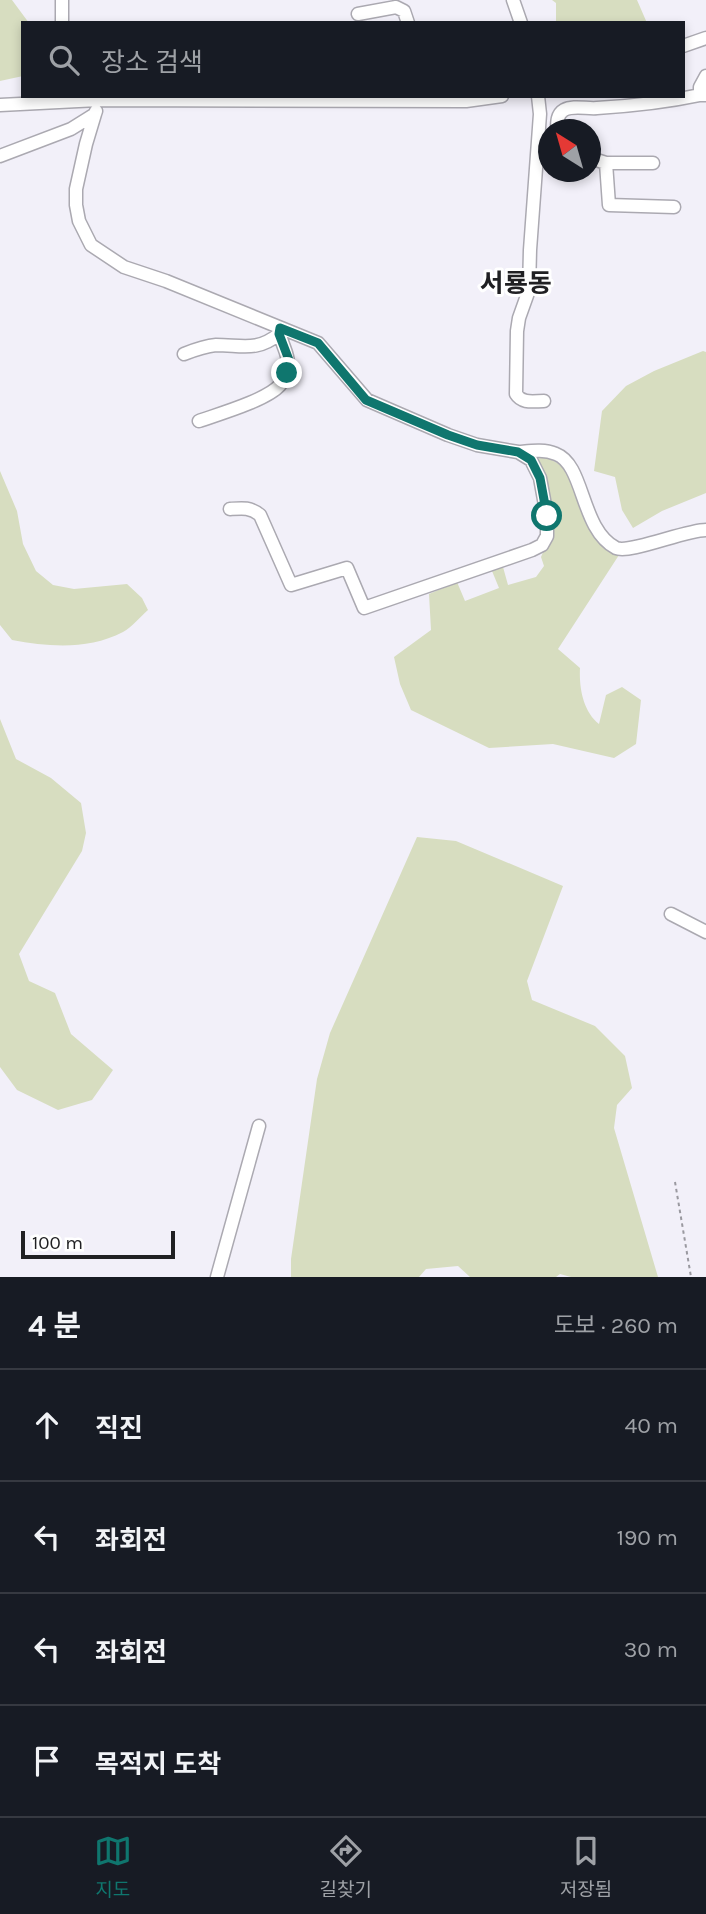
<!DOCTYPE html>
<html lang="ko">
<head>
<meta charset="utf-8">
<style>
  :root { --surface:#171b24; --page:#242831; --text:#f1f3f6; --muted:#9ea1a6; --line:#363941; --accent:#0f766e }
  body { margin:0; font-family:Karla,"Noto Sans KR",sans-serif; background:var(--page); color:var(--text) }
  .compass { position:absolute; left:538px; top:119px; width:63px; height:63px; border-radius:50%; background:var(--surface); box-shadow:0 4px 10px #0003; rotate:323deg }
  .scale { position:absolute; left:21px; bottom:18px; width:154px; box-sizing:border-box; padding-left:7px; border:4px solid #202023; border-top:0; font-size:19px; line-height:24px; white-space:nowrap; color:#202023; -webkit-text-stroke:5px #fff; paint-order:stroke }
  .stop { position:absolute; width:21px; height:21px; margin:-16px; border:5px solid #0f766e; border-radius:50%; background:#fff }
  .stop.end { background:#0f766e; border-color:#fff; box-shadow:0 2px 7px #0008 }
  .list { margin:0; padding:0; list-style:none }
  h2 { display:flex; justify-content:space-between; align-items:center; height:91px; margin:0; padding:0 28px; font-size:30px }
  h2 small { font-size:23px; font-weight:400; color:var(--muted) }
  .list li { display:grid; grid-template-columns:46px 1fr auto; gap:21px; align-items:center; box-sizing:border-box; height:112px; padding:0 28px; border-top:2px solid var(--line) }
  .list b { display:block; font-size:26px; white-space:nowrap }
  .list em { font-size:23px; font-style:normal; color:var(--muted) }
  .icon { flex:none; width:38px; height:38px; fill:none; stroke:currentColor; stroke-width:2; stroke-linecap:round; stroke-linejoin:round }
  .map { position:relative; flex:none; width:706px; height:1277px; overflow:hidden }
  .search { position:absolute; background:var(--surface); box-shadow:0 4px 10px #0003; left:21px; right:21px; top:21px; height:77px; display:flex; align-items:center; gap:18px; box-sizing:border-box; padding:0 24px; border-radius:0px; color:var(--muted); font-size:26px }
  .sheet { height:539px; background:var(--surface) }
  nav { display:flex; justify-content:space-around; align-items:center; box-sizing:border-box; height:98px; border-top:2px solid var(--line); background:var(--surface); font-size:19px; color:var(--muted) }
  nav a { display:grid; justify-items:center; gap:4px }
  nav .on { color:var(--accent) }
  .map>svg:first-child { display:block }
  .green { fill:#d7ddc0 }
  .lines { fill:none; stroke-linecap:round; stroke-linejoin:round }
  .minor-casing { stroke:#aba9b1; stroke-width:15 }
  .path { stroke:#9a99a0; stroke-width:2; stroke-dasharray:3.5 3.5; stroke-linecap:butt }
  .minor { stroke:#fff; stroke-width:12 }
  .route { stroke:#0f766e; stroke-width:9 }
  .labels { text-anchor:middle; stroke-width:6; stroke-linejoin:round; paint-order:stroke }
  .quarter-label { font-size:26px; font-weight:bold; fill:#202023; stroke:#fff }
</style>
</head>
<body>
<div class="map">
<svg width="706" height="1277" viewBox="0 0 706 1277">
  <rect width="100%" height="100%" fill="#f2f0f9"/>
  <path class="green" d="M0,0h12l17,23h-6v53l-23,5z
    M552,0h85l10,23h-91v-20z
    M703,351l3,1v141l-44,18 -29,17 -11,-18 -7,-33 -21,-6 8,-60 24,-25 28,-15z
    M538,456c41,6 36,45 53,74 5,10 20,18 28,25l-61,94 22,19c-1,20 3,43 19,56l7,-29 16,-8 19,13 -5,44 -22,14 -61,-14 -64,4 -78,-38 -11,-26 -6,-27 37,-27 -2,-36 28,-12 8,19 34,-13 -7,-17 11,-4 5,18 28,-8 8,-11 -3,-9 15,-35z
    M0,471l17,40 6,33 13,27 17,14 21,4 53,-5 15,14 6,12c-8,7 -16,17 -25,22 -35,18 -73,15 -111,8l-12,-15z
    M0,719l16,40 35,19 30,25 5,30 -4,18 -63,103 10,27 26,12 16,41 42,36 -21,30 -34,10 -41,-20 -17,-23z
    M417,837l39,4 107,45 -36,95 5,19 63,26 30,30 7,32 -15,17 -3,23 44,149h-87l-11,-3 -4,3h-86l-12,-11 -32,3 -7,8h-128v-18l26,-180 13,-46z"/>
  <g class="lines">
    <g class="minor-casing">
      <path id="minor" d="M513,0l8,23
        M358,14l38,-7 8,4 4,12
        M62,23v-23
        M683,46l23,-8
        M706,76l-6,11v8h6
        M538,96l2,18 -10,136 -1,40 -10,28 -2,13 -1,63c6,10 18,7 28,7
        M0,105l98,-5 368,1 36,-5
        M95,114l-9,30 -10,45v16l3,16 12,24 33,22 42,14 152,62 49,57 81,35 29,10 41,7 13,8 9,18 7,38v20l-5,9 -10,5 -168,58 -17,-40 -56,17 -31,-70c-10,-8 -17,-7 -30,-6
        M557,130c0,-8 0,-16 7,-20 9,-5 23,-1 33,-2 34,-2 70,-6 103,-13
        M0,156l71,-27 24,-15 1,-3
        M590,158l16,5h47
        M606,163l3,42 65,2
        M184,354c10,-4 21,-8 32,-9 26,0 41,7 63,-11
        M199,421c20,-7 68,-21 81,-36 5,-5 7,-13 8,-20 1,-13 -10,-25 -8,-37
        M519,452c12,-1 25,-3 37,2 29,11 24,75 60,94 14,6 69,-18 90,-18
        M671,914l35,18
        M217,1277l42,-151"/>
    </g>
    <path class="path" d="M675,1182l16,95"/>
    <use href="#minor" class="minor"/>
  </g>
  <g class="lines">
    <path class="route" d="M287,373l2,-13 -10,-26 1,-6 38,15 48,57 82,35 29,10 41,7 13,8 9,18 7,38"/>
  </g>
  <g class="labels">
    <g class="quarter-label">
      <text x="516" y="292">서룡동</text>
    </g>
  </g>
</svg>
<svg class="compass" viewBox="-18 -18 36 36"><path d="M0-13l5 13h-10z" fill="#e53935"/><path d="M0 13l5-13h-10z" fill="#9ea1a6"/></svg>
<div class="scale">100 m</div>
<div class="stop" style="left:547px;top:516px"></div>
<div class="stop end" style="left:287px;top:373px"></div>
<div class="search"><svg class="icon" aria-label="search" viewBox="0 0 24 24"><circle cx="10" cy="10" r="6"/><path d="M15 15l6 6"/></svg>장소 검색</div>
</div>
<section class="sheet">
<h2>4 분<small>도보 · 260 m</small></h2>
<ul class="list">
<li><svg class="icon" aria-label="ahead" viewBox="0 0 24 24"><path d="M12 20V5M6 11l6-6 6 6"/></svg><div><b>직진</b></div><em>40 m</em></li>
<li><svg class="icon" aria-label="left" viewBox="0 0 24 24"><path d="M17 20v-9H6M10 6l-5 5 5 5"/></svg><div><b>좌회전</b></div><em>190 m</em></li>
<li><svg class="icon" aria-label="left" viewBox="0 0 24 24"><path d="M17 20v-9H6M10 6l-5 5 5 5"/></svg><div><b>좌회전</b></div><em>30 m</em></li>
<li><svg class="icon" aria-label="arrive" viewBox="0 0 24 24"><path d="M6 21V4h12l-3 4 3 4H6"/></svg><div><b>목적지 도착</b></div></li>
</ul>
</section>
<nav>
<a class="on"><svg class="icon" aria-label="map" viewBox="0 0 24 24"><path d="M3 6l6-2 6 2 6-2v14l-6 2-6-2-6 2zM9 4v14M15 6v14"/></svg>지도</a>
<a><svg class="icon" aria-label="directions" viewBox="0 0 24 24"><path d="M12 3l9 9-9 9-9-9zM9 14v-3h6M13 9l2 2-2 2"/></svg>길찾기</a>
<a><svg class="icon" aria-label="saved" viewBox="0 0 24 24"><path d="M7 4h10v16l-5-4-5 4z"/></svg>저장됨</a>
</nav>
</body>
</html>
